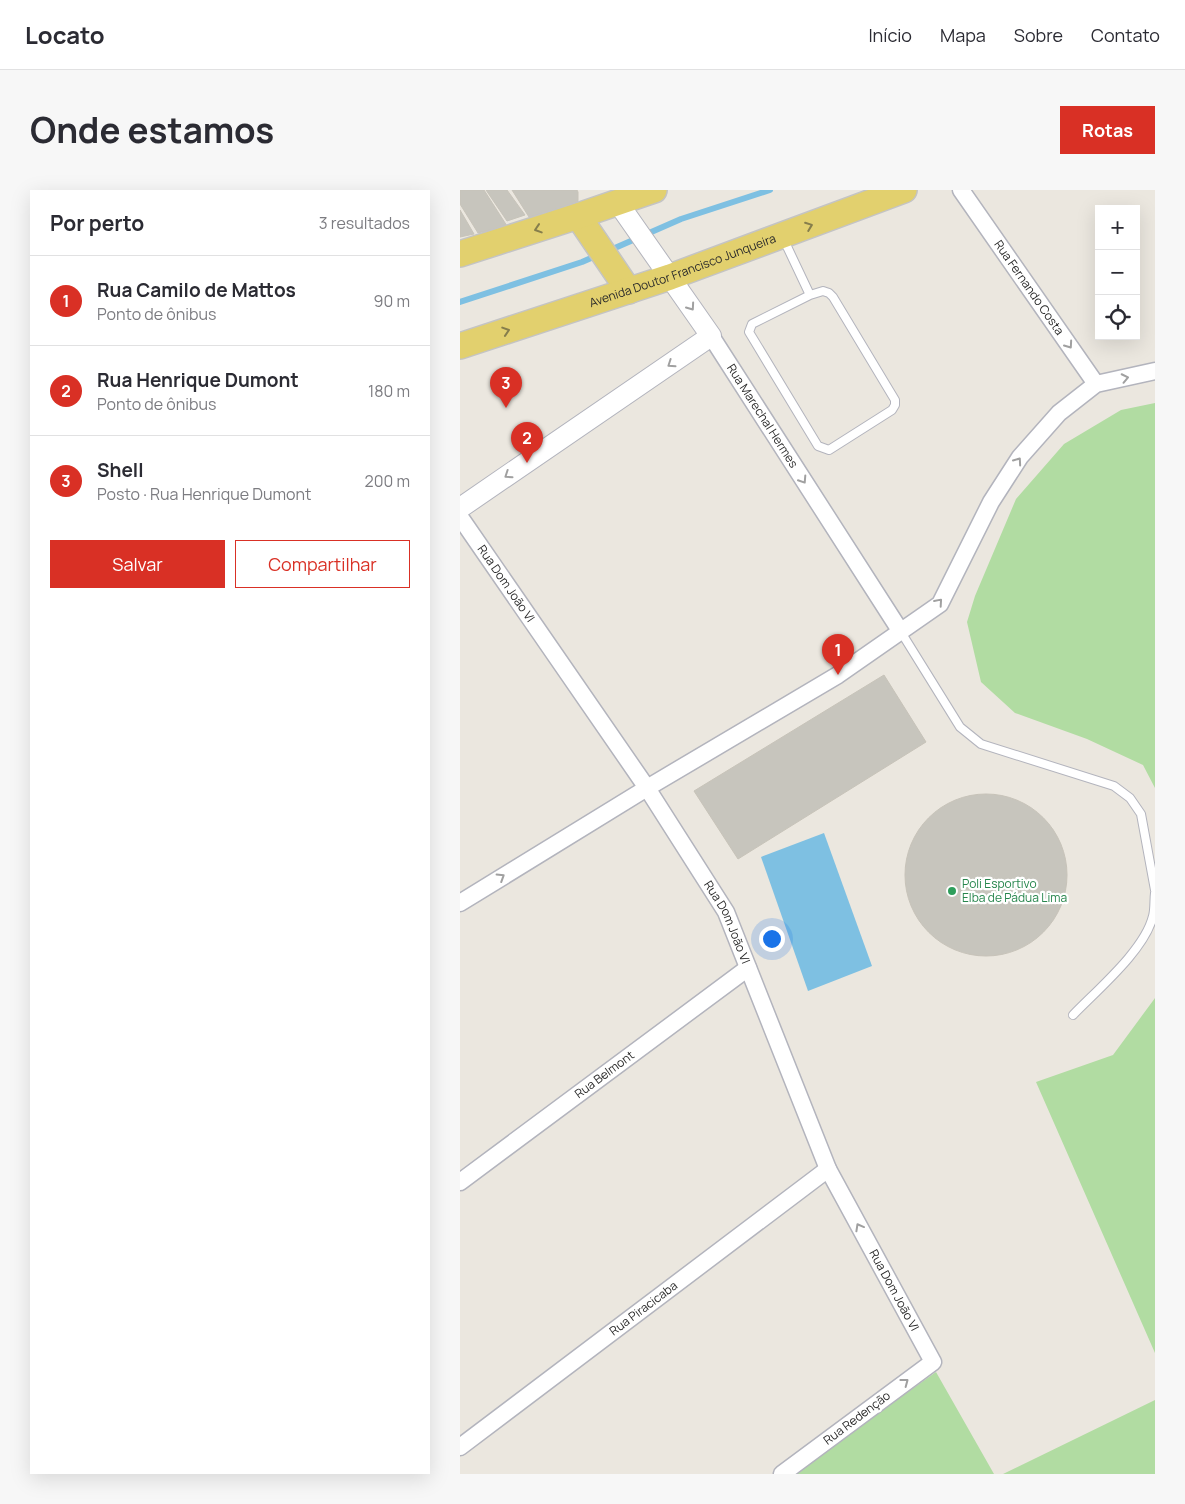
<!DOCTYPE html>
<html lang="pt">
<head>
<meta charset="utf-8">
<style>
  :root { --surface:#fff; --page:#f7f7f7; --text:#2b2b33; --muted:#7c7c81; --line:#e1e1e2; --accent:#d93025 }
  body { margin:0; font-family:Manrope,sans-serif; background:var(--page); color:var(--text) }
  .controls { position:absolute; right:15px; top:15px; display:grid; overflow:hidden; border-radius:0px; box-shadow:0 5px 20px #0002 }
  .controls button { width:45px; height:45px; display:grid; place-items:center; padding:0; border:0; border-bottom:1px solid var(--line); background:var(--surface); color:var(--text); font:25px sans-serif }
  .you { position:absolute; left:311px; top:748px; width:18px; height:18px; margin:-12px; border:4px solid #fff; border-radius:50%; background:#1a73e8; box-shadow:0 0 0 8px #1a73e833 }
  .badge { display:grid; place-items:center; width:32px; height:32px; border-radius:50%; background:var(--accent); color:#fff; font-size:16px; font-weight:700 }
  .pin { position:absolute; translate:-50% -41px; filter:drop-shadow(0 1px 2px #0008) }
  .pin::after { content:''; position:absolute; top:26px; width:18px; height:15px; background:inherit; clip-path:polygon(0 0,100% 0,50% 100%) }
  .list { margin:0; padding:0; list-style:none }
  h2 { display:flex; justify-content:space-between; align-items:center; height:65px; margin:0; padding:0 20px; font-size:21px }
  h2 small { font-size:16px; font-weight:400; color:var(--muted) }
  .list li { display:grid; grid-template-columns:32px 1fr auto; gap:15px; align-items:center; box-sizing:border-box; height:90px; padding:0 20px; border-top:1px solid var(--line) }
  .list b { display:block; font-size:19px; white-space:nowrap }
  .list p { margin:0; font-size:16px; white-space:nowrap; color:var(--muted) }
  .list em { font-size:16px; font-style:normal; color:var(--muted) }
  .actions { display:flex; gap:10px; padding:15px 20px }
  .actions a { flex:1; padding:11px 0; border:1px solid var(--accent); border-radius:0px; text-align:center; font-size:18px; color:var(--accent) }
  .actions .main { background:var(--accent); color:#fff }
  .icon { flex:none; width:28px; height:28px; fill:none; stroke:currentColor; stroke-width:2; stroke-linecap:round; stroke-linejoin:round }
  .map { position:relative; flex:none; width:695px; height:1284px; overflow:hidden; border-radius:0px }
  header { display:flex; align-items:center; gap:30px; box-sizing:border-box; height:70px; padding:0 25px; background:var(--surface); border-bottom:1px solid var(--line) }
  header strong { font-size:24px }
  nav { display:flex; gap:28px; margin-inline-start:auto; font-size:18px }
  .intro { display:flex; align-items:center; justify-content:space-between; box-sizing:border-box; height:120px; padding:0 30px }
  h1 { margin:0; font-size:35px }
  .button { padding:12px 22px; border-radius:0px; background:var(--accent); color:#fff; font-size:18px; font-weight:700 }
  main { display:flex; gap:30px; padding:0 30px }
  aside { flex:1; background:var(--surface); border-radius:0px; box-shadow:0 5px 20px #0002 }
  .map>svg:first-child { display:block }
  .green { fill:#b1dca2 }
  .water { fill:#7ec0e2 }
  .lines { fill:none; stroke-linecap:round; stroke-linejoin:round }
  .stream { stroke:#7ec0e2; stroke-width:6 }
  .building { fill:#c7c5bd; stroke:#c7c3b9 }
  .service-casing { stroke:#b3b4bd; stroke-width:10 }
  .minor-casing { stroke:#b3b4bd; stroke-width:19 }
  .tertiary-casing { stroke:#b3b4bd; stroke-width:22 }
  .primary-casing { stroke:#c4c4c4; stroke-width:28 }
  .service { stroke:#fff; stroke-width:8 }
  .minor { stroke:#fff; stroke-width:16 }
  .tertiary { stroke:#fff; stroke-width:20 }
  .primary { stroke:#e2d06e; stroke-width:25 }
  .oneway { stroke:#867e4c }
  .oneway2 { stroke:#a0a0a0 }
  .leisure-dot { fill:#2e9e5b; stroke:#fff; stroke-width:2 }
  .labels { text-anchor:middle; stroke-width:4.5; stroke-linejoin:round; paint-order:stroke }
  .street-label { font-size:12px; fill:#2b2b2b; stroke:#fff }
  .leisure-label { font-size:12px; fill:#27864d; stroke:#fff; text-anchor:start }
</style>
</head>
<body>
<header>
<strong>Locato</strong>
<nav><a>Início</a><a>Mapa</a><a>Sobre</a><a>Contato</a></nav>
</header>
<div class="intro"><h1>Onde estamos</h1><a class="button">Rotas</a></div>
<main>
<aside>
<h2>Por perto<small>3 resultados</small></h2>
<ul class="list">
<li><span class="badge">1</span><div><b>Rua Camilo de Mattos</b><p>Ponto de ônibus</p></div><em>90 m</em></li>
<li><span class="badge">2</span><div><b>Rua Henrique Dumont</b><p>Ponto de ônibus</p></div><em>180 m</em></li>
<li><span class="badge">3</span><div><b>Shell</b><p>Posto · Rua Henrique Dumont</p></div><em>200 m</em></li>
</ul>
<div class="actions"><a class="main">Salvar</a><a>Compartilhar</a></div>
</aside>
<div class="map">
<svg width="695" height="1284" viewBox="0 0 695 1284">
  <rect width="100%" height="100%" fill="#ebe7df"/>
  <path class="green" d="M695,213v385l-12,-23 -56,-26 -72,-26 -34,-31 -14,-60 8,-26 41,-97 48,-55 57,-34z
    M695,808v355l-119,-271 77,-27z
    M476,1182l58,102h-202z
    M695,1210v74h-152z"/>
  <path class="water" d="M364,643l48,133 -64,25 -47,-134z"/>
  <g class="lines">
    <path class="stream" d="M148,61l73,-32 89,-29
      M0,112l122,-40 16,-7"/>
  </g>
  <path class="building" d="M0,0h24l23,36 -29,7 -18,-29z
    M26,0h21l18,25 -18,6z
    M52,0h65l1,2v9l-3,5 -46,11z
    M0,20l14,24 -14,3z
    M424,485l42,67 -188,117 -44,-68z
    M445 685a81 81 0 1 1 162 0a81 81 0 1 1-162 0Z"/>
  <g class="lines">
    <g class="service-casing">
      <path id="service" d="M323,48l27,57
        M363,101l6,2 4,4 62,103v5l-3,5 -63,40 -11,-4 -69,-114 3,-8 58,-29z
        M441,442l59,95 21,17 133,42 16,12 11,16 14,76
        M613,825c24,-25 72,-65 80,-99 2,-7 1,-16 2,-23"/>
    </g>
    <g class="minor-casing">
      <g id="minor">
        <path id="s1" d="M501,0l135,194"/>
        <path id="s2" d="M251,146l190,296"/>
        <path id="s3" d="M0,327l187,271 79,124 102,257 105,193 -151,112"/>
        <path d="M0,713l187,-115 191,-113 102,-71 51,-102 29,-45 39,-44 37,-29 59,-13"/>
        <path id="s4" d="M0,992l288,-214"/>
        <path id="s5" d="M0,1257l368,-278"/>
      </g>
    </g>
    <g class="tertiary-casing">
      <path id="tertiary" d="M0,318l251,-172 -93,-133"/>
    </g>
    <g class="primary-casing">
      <g id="primary">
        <path d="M118,26l51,75"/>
        <path d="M0,64l118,-38 76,-26"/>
        <path id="s6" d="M0,156l210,-69 234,-87"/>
      </g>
    </g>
    <use href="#service" class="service"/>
    <use href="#minor" class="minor"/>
    <use href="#tertiary" class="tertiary"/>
    <use href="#primary" class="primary"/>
  </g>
  <defs><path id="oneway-chevron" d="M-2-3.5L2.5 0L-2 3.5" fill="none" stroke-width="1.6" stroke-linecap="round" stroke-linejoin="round" transform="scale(1.25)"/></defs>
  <g class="oneway">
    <use href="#oneway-chevron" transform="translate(349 36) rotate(-21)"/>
    <use href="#oneway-chevron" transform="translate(78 39) rotate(162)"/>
    <use href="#oneway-chevron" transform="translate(46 141) rotate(-18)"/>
  </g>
  <g class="oneway2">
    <use href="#oneway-chevron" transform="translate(231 117) rotate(55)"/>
    <use href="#oneway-chevron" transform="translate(609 155) rotate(55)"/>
    <use href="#oneway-chevron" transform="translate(211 174) rotate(146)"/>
    <use href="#oneway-chevron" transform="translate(665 188) rotate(-12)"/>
    <use href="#oneway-chevron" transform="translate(558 271) rotate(-55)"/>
    <use href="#oneway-chevron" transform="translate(48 285) rotate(146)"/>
    <use href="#oneway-chevron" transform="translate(343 290) rotate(57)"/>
    <use href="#oneway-chevron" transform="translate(479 412) rotate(-49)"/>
    <use href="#oneway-chevron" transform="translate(41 687) rotate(-32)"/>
    <use href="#oneway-chevron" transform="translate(399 1037) rotate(-119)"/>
    <use href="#oneway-chevron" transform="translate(445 1192) rotate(-37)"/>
  </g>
  <circle class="leisure-dot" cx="492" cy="701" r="5"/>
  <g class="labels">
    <g class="street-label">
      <text dy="4" stroke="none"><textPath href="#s6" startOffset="235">Avenida Doutor Francisco Junqueira</textPath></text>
      <text dy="4" stroke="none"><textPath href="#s1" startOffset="119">Rua Fernando Costa</textPath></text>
      <text dy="4" stroke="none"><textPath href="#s2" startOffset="95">Rua Marechal Hermes</textPath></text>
      <text dy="4" stroke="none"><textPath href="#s3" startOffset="81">Rua Dom João VI</textPath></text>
      <text dy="4" stroke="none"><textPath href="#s3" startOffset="486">Rua Dom João VI</textPath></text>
      <text dy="4" stroke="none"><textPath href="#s4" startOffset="180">Rua Belmont</textPath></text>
      <text dy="4" stroke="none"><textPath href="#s3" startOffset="891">Rua Dom João VI</textPath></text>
      <text dy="4" stroke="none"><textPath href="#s5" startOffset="230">Rua Piracicaba</textPath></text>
      <text transform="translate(397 1228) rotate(-37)" y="4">Rua Redenção</text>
    </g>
    <g class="leisure-label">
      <text x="502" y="698">Poli Esportivo<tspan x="502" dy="14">Elba de Pádua Lima</tspan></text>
    </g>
  </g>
</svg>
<div class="controls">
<button>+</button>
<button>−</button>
<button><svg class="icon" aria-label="locate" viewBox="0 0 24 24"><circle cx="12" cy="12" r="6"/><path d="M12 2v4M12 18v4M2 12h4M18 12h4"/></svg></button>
</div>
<div class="you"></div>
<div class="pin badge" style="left:378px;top:485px">1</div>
<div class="pin badge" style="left:67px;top:273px">2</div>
<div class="pin badge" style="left:46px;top:218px">3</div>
</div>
</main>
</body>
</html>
